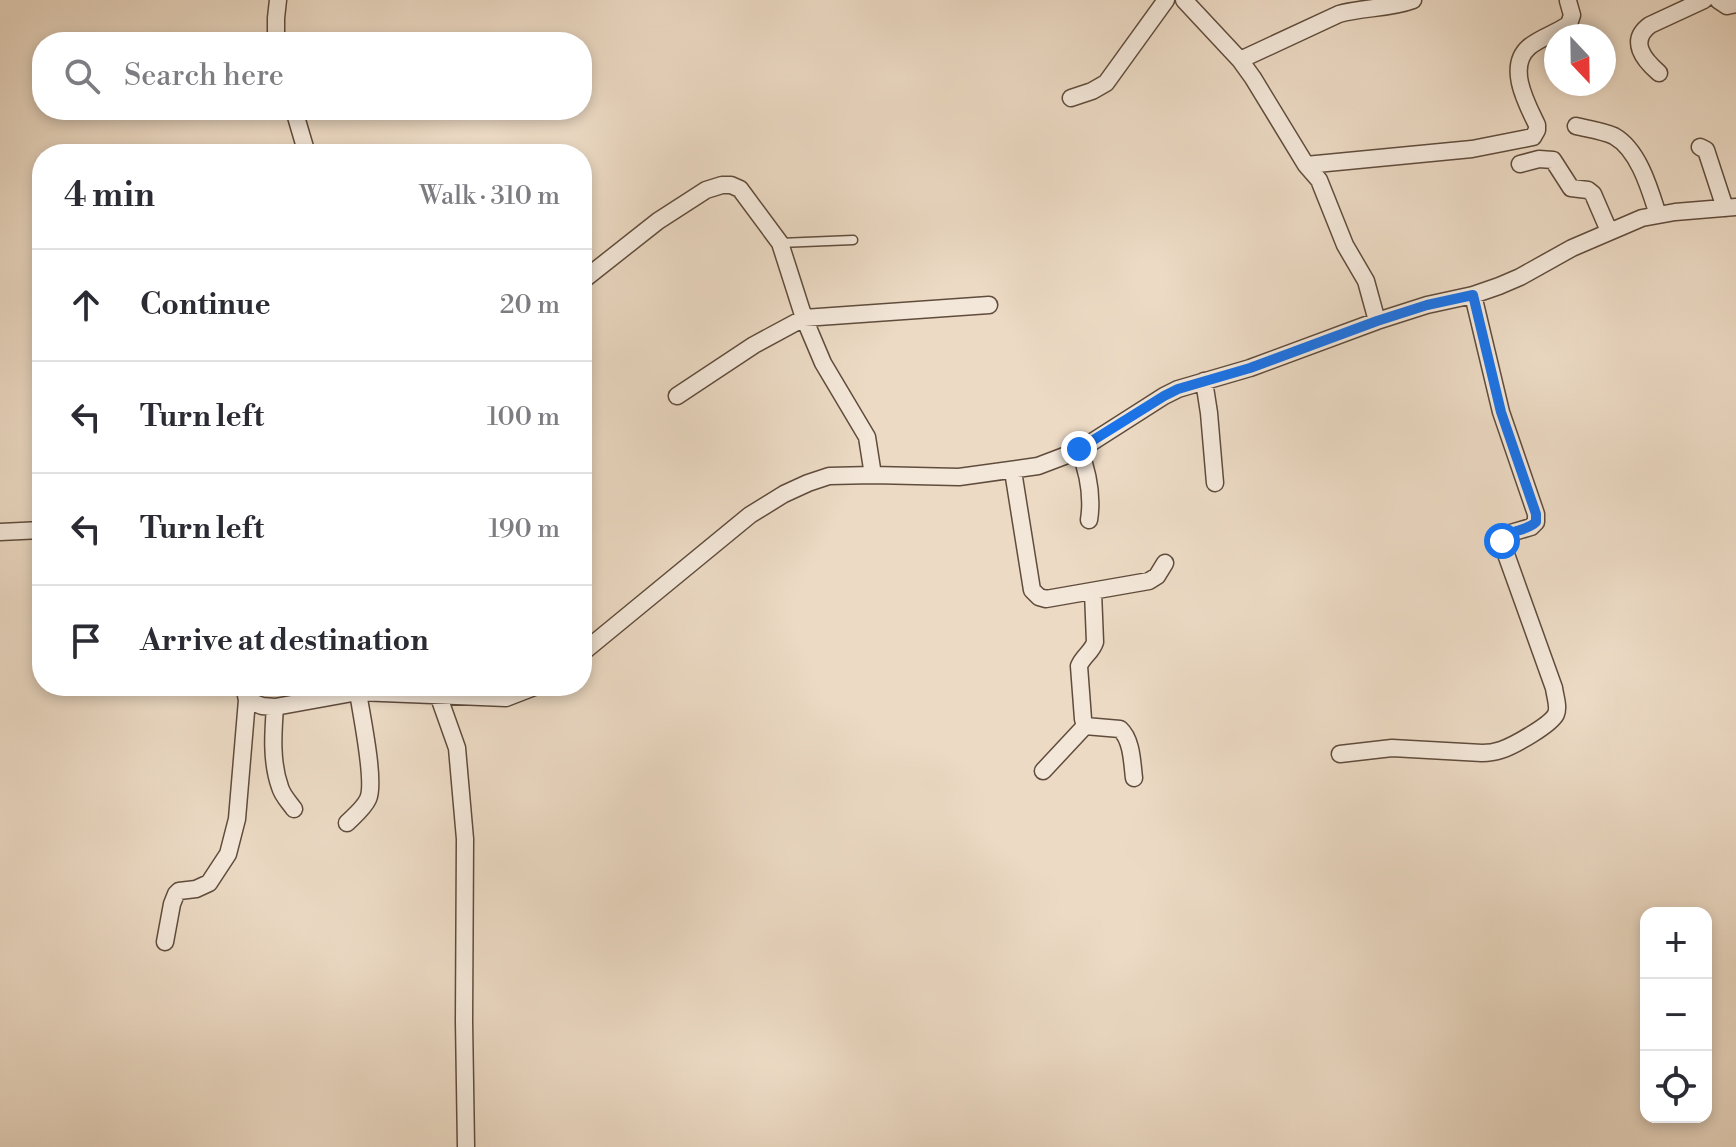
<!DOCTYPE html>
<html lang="en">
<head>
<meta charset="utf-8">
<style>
  :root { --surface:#fff; --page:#f7f7f7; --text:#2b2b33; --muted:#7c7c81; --line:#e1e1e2 }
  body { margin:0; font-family:"Libre Bodoni",serif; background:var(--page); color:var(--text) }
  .controls { position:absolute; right:24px; bottom:24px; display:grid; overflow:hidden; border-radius:16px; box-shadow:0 4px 12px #0003 }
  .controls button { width:72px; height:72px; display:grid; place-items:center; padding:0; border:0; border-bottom:2px solid var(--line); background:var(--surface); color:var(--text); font:40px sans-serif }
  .compass { position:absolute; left:1544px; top:24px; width:72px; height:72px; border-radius:50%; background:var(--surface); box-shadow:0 4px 12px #0003; rotate:158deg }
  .stop { position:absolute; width:24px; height:24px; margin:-18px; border:6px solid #1a73e8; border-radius:50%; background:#fff }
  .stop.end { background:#1a73e8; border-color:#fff; box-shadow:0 2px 8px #0008 }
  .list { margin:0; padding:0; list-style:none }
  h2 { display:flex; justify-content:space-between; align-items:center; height:104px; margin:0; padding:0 32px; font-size:34px }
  h2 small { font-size:26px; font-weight:400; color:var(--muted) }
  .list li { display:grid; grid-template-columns:52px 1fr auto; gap:24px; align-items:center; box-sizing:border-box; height:112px; padding:0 32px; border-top:2px solid var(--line) }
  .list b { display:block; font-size:30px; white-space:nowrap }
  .list em { font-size:26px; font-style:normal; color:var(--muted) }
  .icon { flex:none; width:44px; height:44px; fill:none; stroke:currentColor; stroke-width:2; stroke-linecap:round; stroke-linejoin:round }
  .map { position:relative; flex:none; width:1736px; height:1147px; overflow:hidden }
  .search { position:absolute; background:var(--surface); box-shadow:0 4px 12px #0003; left:32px; top:32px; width:560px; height:88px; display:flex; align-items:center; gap:20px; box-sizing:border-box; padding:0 28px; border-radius:32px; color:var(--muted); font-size:30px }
  .panel { position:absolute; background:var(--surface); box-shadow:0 4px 12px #0003; left:32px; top:144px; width:560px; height:552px; border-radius:32px }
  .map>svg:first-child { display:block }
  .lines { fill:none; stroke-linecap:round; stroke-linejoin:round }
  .service-casing { stroke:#604c3c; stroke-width:11 }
  .minor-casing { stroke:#604c3c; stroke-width:19 }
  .service { stroke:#f3e7d9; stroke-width:8 }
  .minor { stroke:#f3e7d9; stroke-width:16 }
  .route { stroke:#1a73e8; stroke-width:10 }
</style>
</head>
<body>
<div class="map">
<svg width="1736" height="1147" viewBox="0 0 1736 1147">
  <rect width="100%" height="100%" fill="#ecdac4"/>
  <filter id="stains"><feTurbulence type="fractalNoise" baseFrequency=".0025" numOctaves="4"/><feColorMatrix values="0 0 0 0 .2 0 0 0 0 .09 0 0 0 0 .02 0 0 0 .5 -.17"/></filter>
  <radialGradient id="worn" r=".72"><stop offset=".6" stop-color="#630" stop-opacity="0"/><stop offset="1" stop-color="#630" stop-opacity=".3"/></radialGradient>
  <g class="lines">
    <g class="service-casing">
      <path id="service" d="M780,243l73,-3"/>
    </g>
    <g class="minor-casing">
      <path id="minor" d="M1184,0l56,60 13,18 53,87 13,15 26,65 21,36 11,40
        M1718,0l9,6 9,-2
        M276,42v-24l2,-18
        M1240,60l99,-46c24,-7 50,-5 74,-14
        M1659,73c-15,-13 -31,-32 -9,-48l54,-25
        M1071,98l21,-7 14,-8 60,-83
        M294,110l13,44
        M1576,126c12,3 27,5 38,10 25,14 36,54 44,79
        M1700,147l6,3 19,58
        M1520,164l19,-5 14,1 18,28 17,2 5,4 16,37
        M1306,165l166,-16 61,-12 4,-7v-5c-10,-21 -31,-58 -8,-78 12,-10 28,-14 40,-23l3,-9 -4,-14
        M582,281l76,-60 48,-31 16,-5h9l9,4 40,54 24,75 19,45 44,74 6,38
        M1204,381l5,32 6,70
        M677,396l77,-51 50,-27 185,-13
        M1079,449c9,23 14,46 10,71
        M1013,471l19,119 7,7 7,2 103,-18 8,-5 8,-13
        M0,532l42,-2
        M1093,592l2,50c-3,10 -12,14 -16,24l4,53 2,7 35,3c12,11 12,33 14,49
        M582,653l168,-138 34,-21 24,-11 21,-7 44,-1 86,2 79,-11 29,-11 25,-13 72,-46 14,-7 72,-21 127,-47 50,-16 46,-10 26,-9 21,-9 52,-29 70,-30 33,-6 61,-5
        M435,686l22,62 8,91 -1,182 2,126
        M247,700l15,6 13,1 83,-15 148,6 31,-12
        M275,707c-2,26 -4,55 5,80 2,8 9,15 14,22
        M1340,754l52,-6 90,5c6,0 13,-1 19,-3 12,-4 50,-25 55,-36 3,-7 -1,-18 -2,-26l-52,-145 2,-7 3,-2 24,-7 5,-5v-8l-35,-102 -28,-117
        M1043,771l42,-45
        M347,823c7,-7 17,-15 21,-24 8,-17 -7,-85 -10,-107
        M165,942l7,-38 4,-10 3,-3 17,-2 13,-6 19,-29 9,-35 10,-119 -3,-14"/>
    </g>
    <use href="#service" class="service"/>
    <use href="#minor" class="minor"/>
  </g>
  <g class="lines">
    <path class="route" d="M1079,449l85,-53 14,-7 72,-21 127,-47 50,-16 46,-10 28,117 35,102v8c-10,10 -28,7 -34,19"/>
  </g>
  <rect width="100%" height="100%" filter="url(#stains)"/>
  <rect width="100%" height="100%" fill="url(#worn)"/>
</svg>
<div class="controls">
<button>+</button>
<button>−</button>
<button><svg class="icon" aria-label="locate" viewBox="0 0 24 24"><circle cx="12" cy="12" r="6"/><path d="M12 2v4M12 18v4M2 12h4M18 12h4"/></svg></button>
</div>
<svg class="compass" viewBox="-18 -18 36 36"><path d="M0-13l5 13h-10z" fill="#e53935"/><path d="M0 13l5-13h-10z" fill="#7c7c81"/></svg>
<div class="stop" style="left:1502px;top:541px"></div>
<div class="stop end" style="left:1079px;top:449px"></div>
<div class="search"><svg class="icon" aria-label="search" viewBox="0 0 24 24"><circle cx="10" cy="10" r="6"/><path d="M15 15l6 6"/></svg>Search here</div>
<section class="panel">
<h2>4 min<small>Walk · 310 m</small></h2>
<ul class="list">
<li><svg class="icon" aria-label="ahead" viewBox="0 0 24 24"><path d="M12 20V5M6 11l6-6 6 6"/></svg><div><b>Continue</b></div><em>20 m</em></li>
<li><svg class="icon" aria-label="left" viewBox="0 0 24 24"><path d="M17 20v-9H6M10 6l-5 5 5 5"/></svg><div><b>Turn left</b></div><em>100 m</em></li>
<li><svg class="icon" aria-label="left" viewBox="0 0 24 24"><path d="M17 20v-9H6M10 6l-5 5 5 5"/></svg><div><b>Turn left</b></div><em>190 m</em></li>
<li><svg class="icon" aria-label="arrive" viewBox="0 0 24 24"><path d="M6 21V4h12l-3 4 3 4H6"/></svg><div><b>Arrive at destination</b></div></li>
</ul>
</section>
</div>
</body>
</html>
